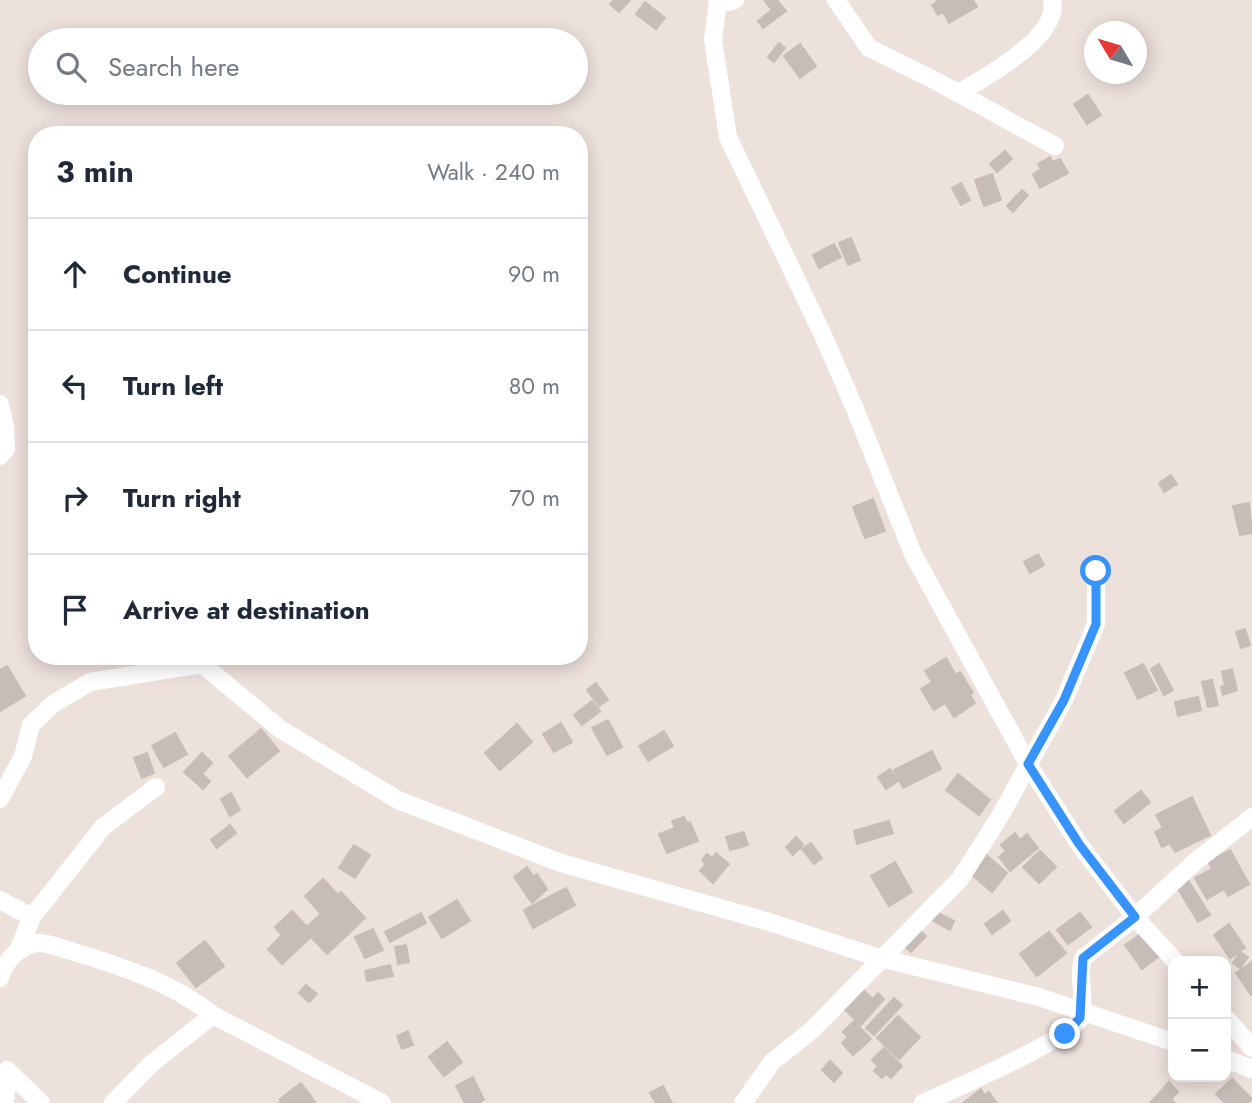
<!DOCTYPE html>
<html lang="en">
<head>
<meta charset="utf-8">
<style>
  :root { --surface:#fff; --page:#f2f2f3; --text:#1f2937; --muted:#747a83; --line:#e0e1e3 }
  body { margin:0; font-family:Jost,sans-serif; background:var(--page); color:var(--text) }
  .controls { position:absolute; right:21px; bottom:21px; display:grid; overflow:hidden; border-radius:14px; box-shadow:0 4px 18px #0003 }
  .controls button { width:63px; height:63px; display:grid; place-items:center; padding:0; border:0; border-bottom:2px solid var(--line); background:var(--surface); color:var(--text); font:35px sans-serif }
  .compass { position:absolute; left:1084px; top:21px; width:63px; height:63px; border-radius:50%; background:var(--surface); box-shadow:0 4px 18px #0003; rotate:308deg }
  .stop { position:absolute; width:21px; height:21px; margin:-16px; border:5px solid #3793ff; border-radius:50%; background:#fff }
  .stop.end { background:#3793ff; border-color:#fff; box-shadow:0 2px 7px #0008 }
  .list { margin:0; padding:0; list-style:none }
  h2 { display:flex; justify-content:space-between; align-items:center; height:91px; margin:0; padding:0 28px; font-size:30px }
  h2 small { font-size:23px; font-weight:400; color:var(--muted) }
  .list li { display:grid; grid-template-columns:46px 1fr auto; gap:21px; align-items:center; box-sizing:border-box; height:112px; padding:0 28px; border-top:2px solid var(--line) }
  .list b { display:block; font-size:26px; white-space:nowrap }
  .list em { font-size:23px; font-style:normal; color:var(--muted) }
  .icon { flex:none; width:38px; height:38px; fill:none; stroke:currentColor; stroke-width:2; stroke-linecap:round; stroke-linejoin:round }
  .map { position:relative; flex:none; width:1252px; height:1103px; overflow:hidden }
  .search { position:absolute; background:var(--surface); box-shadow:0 4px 18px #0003; left:28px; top:28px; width:560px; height:77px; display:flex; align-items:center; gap:18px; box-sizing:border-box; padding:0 24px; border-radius:38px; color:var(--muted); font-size:26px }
  .panel { position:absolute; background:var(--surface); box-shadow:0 4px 18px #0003; left:28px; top:126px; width:560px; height:539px; border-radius:28px }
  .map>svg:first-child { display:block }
  .building { fill:#c6bdb8; stroke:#c9bdb6; stroke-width:2 }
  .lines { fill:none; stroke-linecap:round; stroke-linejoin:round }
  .street { stroke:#fff; stroke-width:18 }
  .route { stroke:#3793ff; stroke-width:9 }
</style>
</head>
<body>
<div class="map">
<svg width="1252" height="1103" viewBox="0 0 1252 1103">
  <rect width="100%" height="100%" fill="#ede1dc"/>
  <path class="building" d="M614,0h16l-11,12 -9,-8z
    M764,0h13l9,11 -23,17 -5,-7 14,-11z
    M936,0h37l4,7 -28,16 -6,-11 -5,3 -6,-10 5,-3z
    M645,2l20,16 -9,11 -20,-15z
    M779,43l6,5 -11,14 -6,-5z
    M800,44l16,22 -16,12 -16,-22z
    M1088,95l13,20 -14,9 -13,-20z
    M1005,151l7,8 -15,13 -7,-8z
    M1050,157l3,5 7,-3 8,14 -28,15 -7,-14 8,-5 -3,-5z
    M992,174l9,26 -17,6 -9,-26z
    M961,183l9,17 -9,5 -9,-17z
    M1022,190l6,5 -15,17 -6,-6z
    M851,238l9,22 -12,5 -9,-22z
    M834,244l7,13 -22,11 -6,-13z
    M1171,475l6,9 -13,8 -5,-9z
    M873,499l12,32 -20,7 -12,-31z
    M1249,503l3,30 -12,2 -7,-29z
    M1038,554l6,11 -14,8 -6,-11z
    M1245,629l5,16 -9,3 -5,-16z
    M946,658l10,17 4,-3 13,21 -3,2 5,8 -21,14 -9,-14 -11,7 -13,-21 11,-7 -7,-11z
    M1143,664l14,26 -19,9 -13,-26z
    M1159,664l14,26 -9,5 -13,-26z
    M7,666l18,30 -25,15v-41z
    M1232,669l5,21 -14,5 -2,-8 4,-1 -3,-14z
    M1212,680l6,25 -10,2 -6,-25z
    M596,683l12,17 -9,6 -12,-16z
    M1198,697l3,13 -23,6 -3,-14z
    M592,701l8,10 -18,14 -8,-10z
    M608,720l14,27 -15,8 -15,-27z
    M561,723l11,19 -18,10 -11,-18z
    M517,724l15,18 -32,28 -15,-17z
    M261,729l18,22 -32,26 -18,-21z
    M664,731l9,15 -25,15 -9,-15z
    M175,733l12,21 -23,13 -12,-21z
    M932,751l9,18 -38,19 -9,-18z
    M147,753l7,20 -12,5 -8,-20z
    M202,753l10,10 -10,11 8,7 -7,8 -19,-17z
    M890,769l8,12 -12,8 -8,-12z
    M958,774l32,26 -11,15 -33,-25z
    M1141,791l9,11 -26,21 -9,-12z
    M231,793l9,17 -10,6 -9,-17z
    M1192,797l18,38 -35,17 -5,-9 -8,4 -7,-15 8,-4 -7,-13z
    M684,817l3,6 3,-1 8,19 -31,12 -8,-19 16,-6 -3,-7z
    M889,821l4,12 -36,11 -3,-13z
    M230,825l6,8 -19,15 -6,-8z
    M744,832l4,13 -18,5 -4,-13z
    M1015,833l5,7 7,-6 11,14 -28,23 -11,-14 7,-6 -5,-6z
    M796,837l7,8 -10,10 -7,-8z
    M811,843l11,15 -8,6 -12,-15z
    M354,845l16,10 -15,23 -16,-10z
    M1230,850l19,34 -21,12 -4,-7 -17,10 -12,-21 17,-9 -4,-7z
    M1040,851l16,16 -17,16 -16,-16z
    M983,852l24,21 -15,19 -25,-21z
    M716,853l13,11 -16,19 -13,-12 6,-7 -4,-4 5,-6 5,4z
    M895,862l17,30 -23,14 -18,-30z
    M527,867l7,10 3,-3 10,15 -15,14 -18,-26z
    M1186,877l24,38 -12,7 -23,-38z
    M323,879l15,16 3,-3 24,26 -38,36 -16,-17 -29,27 -14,-15 14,-14 -7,-8 17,-16 15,16 14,-13 -16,-18z
    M566,888l9,17 -42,23 -9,-18z
    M457,900l13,21 -28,17 -13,-21z
    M1003,911l7,10 -18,13 -7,-10z
    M936,912l18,9 -4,9 -18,-10z
    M421,913l5,10 -36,19 -5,-10z
    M1080,913l11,14 -23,17 -11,-14z
    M1229,924l16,24 -15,10 -16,-23z
    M916,927l10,9 -15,16 -9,-8z
    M373,929l10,21 -18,8 -10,-21z
    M1049,932l17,21 -29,23 -17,-22z
    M1141,934l17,23 -16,12 -17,-24z
    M205,941l19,25 -28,21 -19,-24z
    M406,945l3,17 -11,2 -3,-17z
    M1240,952l8,5 -8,11 -7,-5z
    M1252,962v32l-1,1 -15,-22z
    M390,965l3,11 -26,5 -2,-10z
    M306,985l11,9 -8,8 -10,-9z
    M860,987l13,12 5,-6 6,6 -23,26 -19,-18z
    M894,998l8,7 -28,30 -8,-7z
    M898,1016l22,21 -21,22 -22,-21z
    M854,1021l17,18 -18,16 -11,-12 6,-6 -5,-5z
    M408,1031l5,14 -11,4 -5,-13z
    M447,1042l15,20 -18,14 -15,-19z
    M884,1048l18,18 -11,12 -5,-4 -4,4 -8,-7 4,-5 -6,-6z
    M830,1061l12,12 -8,9 -12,-12z
    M473,1077l11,23 -6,3h-13l-9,-17z
    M1232,1079l20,20 -4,4h-23l-9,-9z
    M1169,1082l9,10 -7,7 4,4h-25z
    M301,1083l15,20h-37l2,-2 -1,-2z
    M663,1086l9,17h-16l-6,-10z
    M981,1089l3,6 5,-3 8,11h-34z"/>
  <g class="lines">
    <path class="street" d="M718,0l-5,40 15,97 93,194 32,73 60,150 115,210 51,80 56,73 40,44
      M722,0l7,2 6,-2
      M836,0l33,48 65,32 121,66
      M959,93c26,-16 102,-56 93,-93
      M0,404l5,22 1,23 -6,7
      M0,799l23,-43 8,-31 22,-21 37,-22 112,-18 78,65 118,71 163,63 205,58 114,37 159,39 134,45
      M0,900l32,17
      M19,948l13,-31 71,-90 53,-40
      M0,978c6,-19 18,-31 37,-35 11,-1 26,6 37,9 49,15 99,31 139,63l169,88
      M1226,1018l26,30
      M1226,1059l26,10
      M5,1103l2,-33 34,33
      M113,1103l38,-39 62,-49
      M743,1103l29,-41 40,-32 148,-151 39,-61 65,-118 32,-76v-53
      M923,1103c26,-12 151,-65 158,-86 5,-19 -4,-41 2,-59l52,-41 61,-56 56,-44"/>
  </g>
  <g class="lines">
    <path class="route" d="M1065,1034l15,-16 3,-60 52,-41 -56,-73 -51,-80 36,-64 32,-76v-53"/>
  </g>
</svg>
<div class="controls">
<button>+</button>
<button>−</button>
</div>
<svg class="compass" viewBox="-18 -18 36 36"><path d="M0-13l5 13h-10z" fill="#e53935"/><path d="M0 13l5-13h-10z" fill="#747a83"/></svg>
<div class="stop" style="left:1096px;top:571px"></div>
<div class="stop end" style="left:1065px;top:1034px"></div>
<div class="search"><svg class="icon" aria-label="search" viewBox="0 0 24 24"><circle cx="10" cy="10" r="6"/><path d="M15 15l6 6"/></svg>Search here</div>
<section class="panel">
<h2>3 min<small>Walk · 240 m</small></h2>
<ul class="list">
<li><svg class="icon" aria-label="ahead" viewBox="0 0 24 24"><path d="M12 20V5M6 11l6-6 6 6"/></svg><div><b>Continue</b></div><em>90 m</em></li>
<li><svg class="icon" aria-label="left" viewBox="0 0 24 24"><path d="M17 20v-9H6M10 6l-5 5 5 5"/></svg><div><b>Turn left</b></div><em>80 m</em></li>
<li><svg class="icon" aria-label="right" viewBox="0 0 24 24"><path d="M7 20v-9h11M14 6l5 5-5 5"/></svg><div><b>Turn right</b></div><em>70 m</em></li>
<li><svg class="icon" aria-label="arrive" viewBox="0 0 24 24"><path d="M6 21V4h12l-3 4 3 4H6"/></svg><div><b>Arrive at destination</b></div></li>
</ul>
</section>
</div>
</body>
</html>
